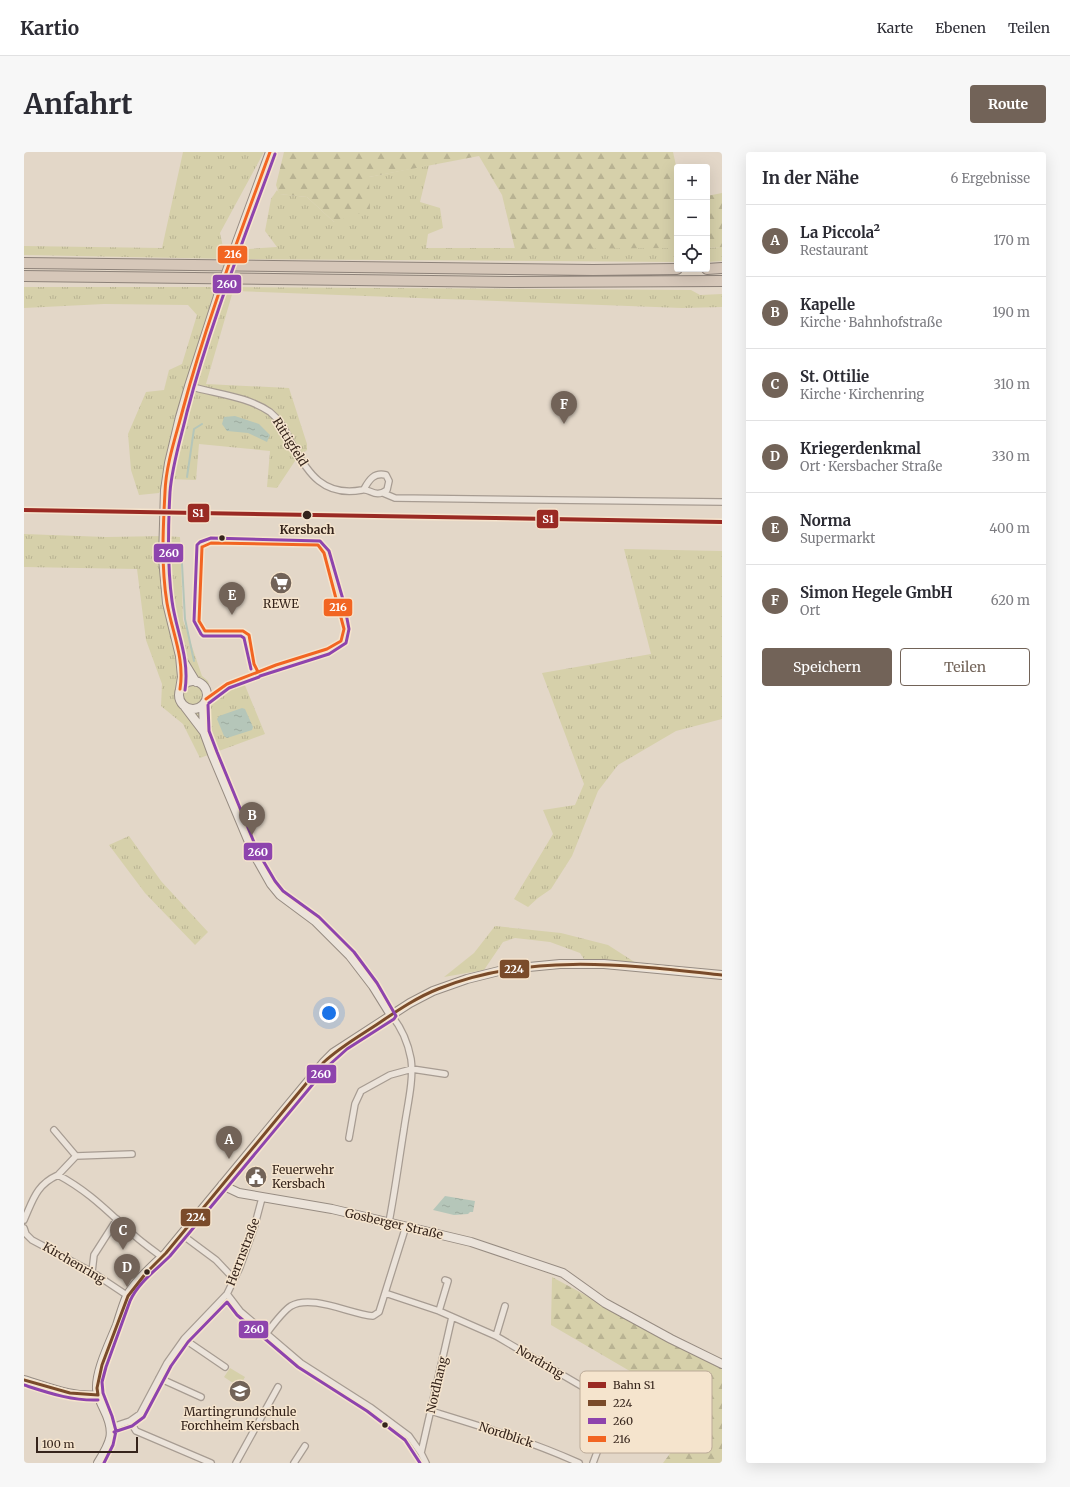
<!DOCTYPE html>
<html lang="de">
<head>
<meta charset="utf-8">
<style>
  :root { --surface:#fff; --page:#f7f7f7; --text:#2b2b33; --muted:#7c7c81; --line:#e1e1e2; --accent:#726358 }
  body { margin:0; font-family:Merriweather,serif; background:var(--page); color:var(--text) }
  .controls { position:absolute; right:12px; top:12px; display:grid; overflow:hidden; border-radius:4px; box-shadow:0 4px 16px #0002 }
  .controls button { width:36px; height:36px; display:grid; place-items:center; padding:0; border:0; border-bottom:1px solid var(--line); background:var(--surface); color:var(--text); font:20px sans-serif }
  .scale { position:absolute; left:12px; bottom:10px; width:102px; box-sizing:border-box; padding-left:4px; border:2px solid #35241b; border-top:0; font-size:11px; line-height:14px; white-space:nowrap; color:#35241b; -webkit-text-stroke:3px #f5e4cd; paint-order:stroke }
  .you { position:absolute; left:305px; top:861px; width:14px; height:14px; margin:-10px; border:3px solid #fff; border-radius:50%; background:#1a73e8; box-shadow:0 0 0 6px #1a73e833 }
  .badge { display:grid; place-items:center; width:26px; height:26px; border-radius:50%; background:var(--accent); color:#fff; font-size:13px; font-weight:700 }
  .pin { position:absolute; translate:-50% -33px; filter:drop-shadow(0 1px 2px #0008) }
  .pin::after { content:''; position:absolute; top:21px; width:14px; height:12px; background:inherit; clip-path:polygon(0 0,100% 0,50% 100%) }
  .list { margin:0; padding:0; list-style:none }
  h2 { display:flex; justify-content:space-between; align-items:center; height:52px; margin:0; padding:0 16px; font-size:17px }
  h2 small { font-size:13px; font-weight:400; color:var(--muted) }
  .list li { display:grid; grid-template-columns:26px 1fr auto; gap:12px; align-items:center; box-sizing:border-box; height:72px; padding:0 16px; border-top:1px solid var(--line) }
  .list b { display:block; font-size:15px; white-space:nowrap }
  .list p { margin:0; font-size:13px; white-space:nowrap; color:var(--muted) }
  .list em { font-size:13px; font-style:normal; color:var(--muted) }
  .actions { display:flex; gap:8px; padding:12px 16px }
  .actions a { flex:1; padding:9px 0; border:1px solid var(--accent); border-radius:4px; text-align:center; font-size:14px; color:var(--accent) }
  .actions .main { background:var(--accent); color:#fff }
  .icon { flex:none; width:22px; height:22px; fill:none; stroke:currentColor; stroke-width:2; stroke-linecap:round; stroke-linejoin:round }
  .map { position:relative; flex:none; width:698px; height:1311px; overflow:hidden; border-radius:4px }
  header { display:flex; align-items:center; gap:24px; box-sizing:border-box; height:56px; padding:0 20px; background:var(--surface); border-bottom:1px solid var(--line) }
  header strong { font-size:19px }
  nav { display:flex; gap:22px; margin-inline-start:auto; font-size:14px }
  .intro { display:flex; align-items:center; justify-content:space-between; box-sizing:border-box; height:96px; padding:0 24px }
  h1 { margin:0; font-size:28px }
  .button { padding:10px 18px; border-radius:4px; background:var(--accent); color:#fff; font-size:14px; font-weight:700 }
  main { display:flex; gap:24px; padding:0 24px }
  aside { flex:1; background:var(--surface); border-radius:4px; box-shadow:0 4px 16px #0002 }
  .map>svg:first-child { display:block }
  .grass { fill:url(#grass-tufts) }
  .forest { fill:url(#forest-firs) }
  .garden { fill:#d6d0aa }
  .water { fill:url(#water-ripples) }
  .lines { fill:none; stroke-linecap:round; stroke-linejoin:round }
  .stream { stroke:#b5c6b9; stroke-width:2 }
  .street-casing { stroke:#a79c92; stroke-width:8 }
  .secondary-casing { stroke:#978c82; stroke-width:10 }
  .highway-casing { stroke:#8d8279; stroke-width:12 }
  .street { stroke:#ebe3da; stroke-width:5.5 }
  .secondary { stroke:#ebe3da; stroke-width:8 }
  .highway { stroke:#d6c7b9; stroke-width:10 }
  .secondary-bridge-casing { stroke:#978c82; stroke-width:10; stroke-linecap:butt }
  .secondary-bridge { stroke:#ebe3da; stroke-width:8 }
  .bus-1-casing { stroke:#f5e4cd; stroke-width:6 }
  .bus-2-casing { stroke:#f5e4cd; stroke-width:6 }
  .bus-3-casing { stroke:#f5e4cd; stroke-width:6 }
  .bus-1 { stroke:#7a4b2a; stroke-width:3 }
  .bus-2 { stroke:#8e44ad; stroke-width:3 }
  .bus-3 { stroke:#f26522; stroke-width:3 }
  .rail-1-casing { stroke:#f5e4cd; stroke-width:7 }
  .rail-1 { stroke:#9a2a23; stroke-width:4 }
  .stop-dot { fill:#35241b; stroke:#f5e4cd; stroke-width:1.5 }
  .labels { text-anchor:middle; stroke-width:3; stroke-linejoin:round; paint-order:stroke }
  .street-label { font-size:12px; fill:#35241b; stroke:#f5e4cd }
  .stop-label { font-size:12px; font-weight:bold; fill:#35241b; stroke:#f5e4cd }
  .poi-label { font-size:12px; fill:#35241b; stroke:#f5e4cd }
  .key { fill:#f5e4cd; stroke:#bbaa98; stroke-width:1 }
  .key-label { font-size:11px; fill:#35241b }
  .line-badge { stroke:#f5e4cd; stroke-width:1.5 }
  .badge-label { font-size:11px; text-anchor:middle; font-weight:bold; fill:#fff }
</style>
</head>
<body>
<header>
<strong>Kartio</strong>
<nav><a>Karte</a><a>Ebenen</a><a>Teilen</a></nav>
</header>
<div class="intro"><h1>Anfahrt</h1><a class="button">Route</a></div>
<main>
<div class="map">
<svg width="698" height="1311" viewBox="0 0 698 1311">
  <defs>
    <pattern id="grass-tufts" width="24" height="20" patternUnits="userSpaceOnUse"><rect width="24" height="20" fill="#d6d0aa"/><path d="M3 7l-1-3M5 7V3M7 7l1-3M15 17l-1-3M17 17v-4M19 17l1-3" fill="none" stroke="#b8b292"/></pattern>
    <pattern id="forest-firs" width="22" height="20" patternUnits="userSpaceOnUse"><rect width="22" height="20" fill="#d6d0aa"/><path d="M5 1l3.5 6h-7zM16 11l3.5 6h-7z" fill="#b8b292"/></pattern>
    <pattern id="water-ripples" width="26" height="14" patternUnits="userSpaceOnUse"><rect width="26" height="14" fill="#b5c6b9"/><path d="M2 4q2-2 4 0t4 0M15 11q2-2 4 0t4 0" fill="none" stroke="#9caa9e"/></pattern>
  </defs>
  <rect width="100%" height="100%" fill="#e3d7c8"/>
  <path class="grass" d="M159,0h81l-44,81 3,14 11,3 43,-3 -12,-16 6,-32 6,-9 3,4 27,3 27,25 35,-45 60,-12 -9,37 20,6 3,20 -15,6 -2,14h251v14l-444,-3 -209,-4v-9l138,2z
    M698,95v14l-15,1v-14z
    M0,135h210l457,3 9,5 22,-1v13l-40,1 -449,-17 -27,93 83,4 18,56v6l-12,11 -18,27 -10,-1 3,-36 -71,-7 -3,36 -28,-1 -9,14 -20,2 -8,-25 -3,-36 18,-42 18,-2 5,-20 13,-6 15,-49 -9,-10 -84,-1 -80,4z
    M0,382l82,3 59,-1 15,1 3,83 19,56 6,5 5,18 31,-16 21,51 -65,24 -17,-34 -22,-18 1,-22 -16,-44 -9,-71 -113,-2z
    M600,397l98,2v168l-46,12 -58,34 -20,26 -26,65 -21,33 -13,9 -10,9 -14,-8 39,-65 -10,-24 32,-5 9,-21 -42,-111 109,-19z
    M105,684l32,45 47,51 -13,13 -50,-52 -36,-48z
    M471,774l66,7 47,12 28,18 -52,-4 -4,-6 -30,-11 -35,-4 -12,4 -19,28 -40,7 30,-24z"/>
  <path class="forest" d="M260,0h389l4,18v78l-162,1 -13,-54 -23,-39 -110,21 1,33 -36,12 -27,-25 -28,-3 -3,-9z
    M698,41v54l-15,1v-52z
    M528,1125l170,92v94h-59l40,-54 -63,-32 -89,-52z"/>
  <path class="garden" d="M206,1216l15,9 -6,10 -15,-10z"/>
  <path class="water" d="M211,264l24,8 11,11 -3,7 -19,-9 -21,-2 -5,-7 2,-7z
    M218,556l3,1 8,18 -1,3 -25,8 -3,-2 -7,-17 2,-3z
    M421,1044l30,5 -2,11h-3l-2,2 -14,1 -21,-5z"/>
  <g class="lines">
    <path class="stream" d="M163,325l7,-48 8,-5
      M158,412l3,55 9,42"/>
    <g class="street-casing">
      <path id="street" d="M165,234c26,8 58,10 81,26 10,8 17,20 22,32 16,30 32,53 70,46 8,-2 13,9 25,0l2,-9 -3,-6c-12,-3 -17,5 -22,14
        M359,341l12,5 327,4
        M30,978l22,26
        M325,986l6,-34 6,-13 29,-16 22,-6 33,5
        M34,1023l18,-19 56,-2
        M0,1068c9,-20 12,-35 34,-45 32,17 51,38 77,61 9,8 18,14 27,21
        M365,1070c6,-31 10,-62 15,-93 3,-22 10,-49 7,-70 -3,-16 -9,-31 -20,-44
        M382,1074l-21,67 54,18 57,25 116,68 -7,27 -12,32
        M0,1076l2,6 6,6 60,32 36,24
        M157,1082l35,26 18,19
        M68,1120l2,-17 23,-36
        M203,1142l13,17 61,52 69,44 39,29 12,17 5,10
        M415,1159l9,-30 -3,-1
        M242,1182c6,-8 17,-23 25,-28 21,-12 59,8 82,10l6,-4 6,-19
        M472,1184l9,-30
        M160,1187l41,28
        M135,1226l42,19
        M407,1259c52,16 99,30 148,52
        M106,1269l6,10 75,32
        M88,1275l18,-6 10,-7 27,-51 17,-24 43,-45 13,-27 14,-39 8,-30
        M397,1301l31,-136
        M212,1311l42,-76
        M270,1311l11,-17"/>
    </g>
    <g class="secondary-casing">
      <path id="secondary" d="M213,90l33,-90
        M158,507l14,23
        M155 543a14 14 0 1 1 28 0a14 14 0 1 1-28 0Z
        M156,537l2,-12 -2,-21 -13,-53 -4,-45 2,-68 4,-27 11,-46 9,-31 29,-90
        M179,553l1,27 8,22 42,100 17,30 9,11 35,26 35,35 23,30 18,29
        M161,555l19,25
        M198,1033l17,8 93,16 139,33 92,31 42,30 66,36 51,25
        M0,1228c24,7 49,18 74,15
        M74,1311c13,-21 18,-30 6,-54 -3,-6 -6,-13 -7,-20 -1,-19 13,-46 20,-64 3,-9 6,-20 10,-29 9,-16 26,-30 39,-43l158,-191 9,-9 77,-50 23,-12 34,-12 40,-10 53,-5h44l118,11"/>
    </g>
    <g class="highway-casing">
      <path id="highway" d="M0,111l569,7 84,-1
        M683,117l15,-1
        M0,124l490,6 208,-1"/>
    </g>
    <use href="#street" class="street"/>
    <use href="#secondary" class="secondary"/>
    <use href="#highway" class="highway"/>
    <g class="secondary-bridge-casing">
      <path id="secondary-bridge" d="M194,144l19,-54"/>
    </g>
    <use href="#secondary-bridge" class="secondary-bridge"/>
    <g class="bus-1-casing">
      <path id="bus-1" d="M0,1228l46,13 28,2
        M74,1243l-1,-7 5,-23 26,-69 18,-23 20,-20 158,-191c15,-14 32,-24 49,-35 21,-14 42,-29 65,-38 90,-37 191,-24 284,-14"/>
    </g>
    <g class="bus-2-casing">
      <path id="bus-2" d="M227,517l-7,-31 -3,-2h-38l-2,-2 -7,-13 3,-76 3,-3 11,-4 109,3 9,10 15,52 5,26 -3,14 -17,11 -69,22
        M161,538c5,-32 -9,-59 -13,-89 -5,-36 -4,-73 -2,-109 2,-27 11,-54 17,-80 23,-88 57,-173 88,-258
        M185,551l20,-15 30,-11
        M0,1233c25,8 48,16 74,15
        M90,1280l18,-6 12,-9 27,-51 17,-24 39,-40 10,13 61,52 69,44 38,29 15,23
        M80,1311l9,-18 3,-14 -4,-15 -9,-23 -1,-11 4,-15 24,-66c8,-18 26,-31 40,-45l158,-190 19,-17 47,-30 2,-3 -19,-33 -23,-31 -35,-35 -36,-26 -8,-10 -17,-29 -41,-100 -8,-21 -1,-26"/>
    </g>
    <g class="bus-3-casing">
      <path id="bus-3" d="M178,395l9,-4 107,2 6,8 20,76 -3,12 -14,8 -51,16 -49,19 -21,15
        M178,395l-3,74 6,10h38l6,4 5,29 4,8
        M156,537c5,-30 -8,-57 -13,-86 -6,-36 -4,-75 -2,-111 1,-28 11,-56 18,-83 23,-87 56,-172 87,-257"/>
    </g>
    <use href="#bus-1" class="bus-1"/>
    <use href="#bus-2" class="bus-2"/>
    <use href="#bus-3" class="bus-3"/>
    <g class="rail-1-casing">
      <path id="rail-1" d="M0,358l698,12"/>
    </g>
    <use href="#rail-1" class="rail-1"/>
  </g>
  <defs>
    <g id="supermarket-disc" transform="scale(1.15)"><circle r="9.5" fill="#726358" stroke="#f5e4cd"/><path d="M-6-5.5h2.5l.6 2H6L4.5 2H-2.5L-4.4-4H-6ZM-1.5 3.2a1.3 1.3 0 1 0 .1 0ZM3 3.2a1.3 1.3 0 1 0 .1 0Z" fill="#fff"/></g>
    <g id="civic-disc" transform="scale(1.15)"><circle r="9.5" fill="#726358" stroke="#f5e4cd"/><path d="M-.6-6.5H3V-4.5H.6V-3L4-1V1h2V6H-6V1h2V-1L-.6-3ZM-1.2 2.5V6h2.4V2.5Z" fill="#fff"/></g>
    <g id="school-disc" transform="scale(1.15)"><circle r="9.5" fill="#726358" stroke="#f5e4cd"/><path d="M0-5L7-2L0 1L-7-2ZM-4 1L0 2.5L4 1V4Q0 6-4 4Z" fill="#fff"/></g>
  </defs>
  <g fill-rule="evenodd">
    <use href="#supermarket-disc" x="257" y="431"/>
    <use href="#civic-disc" x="232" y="1025"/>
    <use href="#school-disc" x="216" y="1239"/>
  </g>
  <g class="stop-dot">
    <circle cx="283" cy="363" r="5"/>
    <circle cx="198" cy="386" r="3.5"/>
    <circle cx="123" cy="1120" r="3.5"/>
    <circle cx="361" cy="1273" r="3.5"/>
  </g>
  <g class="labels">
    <g class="street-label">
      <text transform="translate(266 290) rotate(58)" y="4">Rittigfeld</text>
      <text transform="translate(370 1072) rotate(13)" y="4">Gosberger Straße</text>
      <text transform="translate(219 1100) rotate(-69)" y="4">Herrnstraße</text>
      <text transform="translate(50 1111) rotate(30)" y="4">Kirchenring</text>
      <text transform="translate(516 1210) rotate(30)" y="4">Nordring</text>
      <text transform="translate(413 1233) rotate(-77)" y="4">Nordhang</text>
      <text transform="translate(482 1283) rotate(18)" y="4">Nordblick</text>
    </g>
    <g class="stop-label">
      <text x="283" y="382">Kersbach</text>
    </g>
    <g class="poi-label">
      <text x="257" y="456">REWE</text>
      <text x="248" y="1022" text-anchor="start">Feuerwehr<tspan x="248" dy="14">Kersbach</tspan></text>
      <text x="216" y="1264">Martingrundschule<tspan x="216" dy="14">Forchheim Kersbach</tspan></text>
    </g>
  </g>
  <rect x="556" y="1219" width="132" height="82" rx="6" class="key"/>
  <rect x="564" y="1230" width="18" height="6" fill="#9a2a23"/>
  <rect x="564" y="1248" width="18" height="6" fill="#7a4b2a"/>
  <rect x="564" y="1266" width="18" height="6" fill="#8e44ad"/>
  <rect x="564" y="1284" width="18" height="6" fill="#f26522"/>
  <g class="key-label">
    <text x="589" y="1237">Bahn S1</text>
    <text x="589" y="1255">224</text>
    <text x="589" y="1273">260</text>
    <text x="589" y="1291">216</text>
  </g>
  <g class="line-badge">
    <rect x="193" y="93" width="31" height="19" rx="4" fill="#f26522"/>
    <rect x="188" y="122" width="30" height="20" rx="4" fill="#8e44ad"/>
    <rect x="163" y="351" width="23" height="20" rx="4" fill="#9a2a23"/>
    <rect x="512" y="357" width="23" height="20" rx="4" fill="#9a2a23"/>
    <rect x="129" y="391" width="31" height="20" rx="4" fill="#8e44ad"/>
    <rect x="299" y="446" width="30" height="19" rx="4" fill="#f26522"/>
    <rect x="219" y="690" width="30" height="19" rx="4" fill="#8e44ad"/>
    <rect x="475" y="807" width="31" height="20" rx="4" fill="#7a4b2a"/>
    <rect x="282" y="912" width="31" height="20" rx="4" fill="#8e44ad"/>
    <rect x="156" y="1056" width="31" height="19" rx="4" fill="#7a4b2a"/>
    <rect x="214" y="1168" width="31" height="19" rx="4" fill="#8e44ad"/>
  </g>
  <g class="badge-label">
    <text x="209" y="106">216</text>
    <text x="203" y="136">260</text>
    <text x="174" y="365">S1</text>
    <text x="524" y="371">S1</text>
    <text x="145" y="405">260</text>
    <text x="314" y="459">216</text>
    <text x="234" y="704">260</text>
    <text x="490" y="821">224</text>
    <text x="297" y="926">260</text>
    <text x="172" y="1069">224</text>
    <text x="230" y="1181">260</text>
  </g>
</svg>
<div class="controls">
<button>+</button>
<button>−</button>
<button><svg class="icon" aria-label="locate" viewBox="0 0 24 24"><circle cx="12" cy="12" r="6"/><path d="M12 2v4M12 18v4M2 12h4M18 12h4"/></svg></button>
</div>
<div class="scale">100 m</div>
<div class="you"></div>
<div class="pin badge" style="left:205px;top:1007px">A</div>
<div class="pin badge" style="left:228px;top:683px">B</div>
<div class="pin badge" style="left:99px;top:1098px">C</div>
<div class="pin badge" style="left:103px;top:1135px">D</div>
<div class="pin badge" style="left:208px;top:463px">E</div>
<div class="pin badge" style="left:540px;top:272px">F</div>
</div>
<aside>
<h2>In der Nähe<small>6 Ergebnisse</small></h2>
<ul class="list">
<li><span class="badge">A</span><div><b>La Piccola²</b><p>Restaurant</p></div><em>170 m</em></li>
<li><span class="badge">B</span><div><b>Kapelle</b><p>Kirche · Bahnhofstraße</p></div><em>190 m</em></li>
<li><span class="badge">C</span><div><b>St. Ottilie</b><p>Kirche · Kirchenring</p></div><em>310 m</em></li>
<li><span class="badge">D</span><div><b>Kriegerdenkmal</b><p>Ort · Kersbacher Straße</p></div><em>330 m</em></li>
<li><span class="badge">E</span><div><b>Norma</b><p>Supermarkt</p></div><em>400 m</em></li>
<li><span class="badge">F</span><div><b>Simon Hegele GmbH</b><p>Ort</p></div><em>620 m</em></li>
</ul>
<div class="actions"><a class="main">Speichern</a><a>Teilen</a></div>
</aside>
</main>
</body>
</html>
